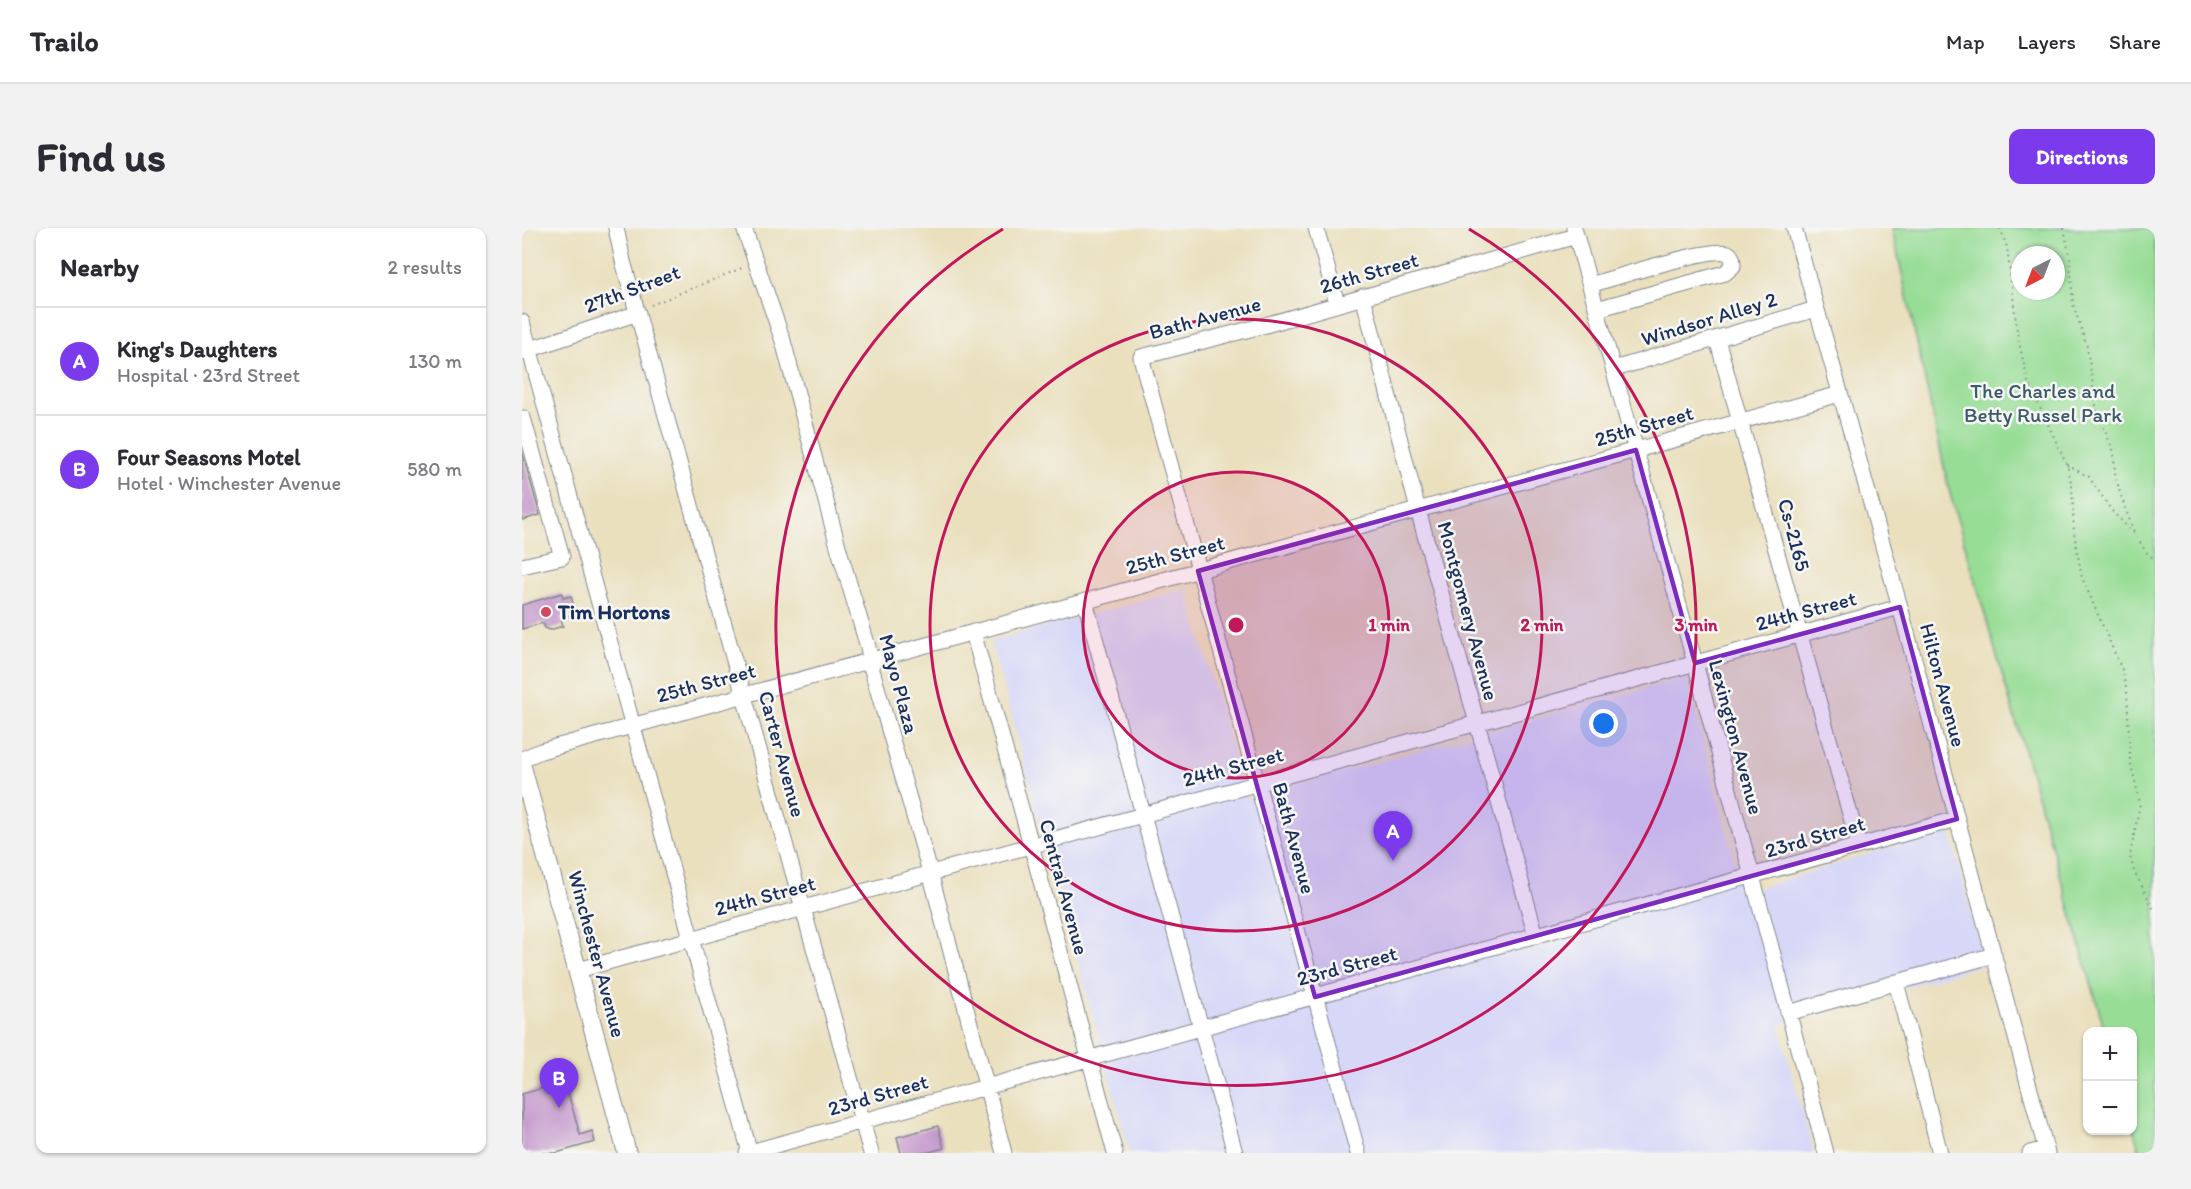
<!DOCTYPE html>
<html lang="en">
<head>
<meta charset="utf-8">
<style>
  :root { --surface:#fff; --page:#f2f2f3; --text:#2b2b33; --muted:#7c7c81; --line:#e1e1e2; --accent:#7c3aed }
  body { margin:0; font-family:Itim,sans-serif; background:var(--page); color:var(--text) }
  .controls { position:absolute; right:18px; bottom:18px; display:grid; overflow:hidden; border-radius:12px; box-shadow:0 2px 4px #0004 }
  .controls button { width:54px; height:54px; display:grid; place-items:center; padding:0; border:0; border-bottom:2px solid var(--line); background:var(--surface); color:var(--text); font:30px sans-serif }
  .compass { position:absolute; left:1489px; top:18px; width:54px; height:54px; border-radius:50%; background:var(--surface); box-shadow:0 2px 4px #0004; rotate:222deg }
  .you { position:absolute; left:1082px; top:496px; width:21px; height:21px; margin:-15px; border:4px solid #fff; border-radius:50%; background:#1a73e8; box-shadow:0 0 0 9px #1a73e833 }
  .badge { display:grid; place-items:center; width:39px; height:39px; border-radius:50%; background:var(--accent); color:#fff; font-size:20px; font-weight:700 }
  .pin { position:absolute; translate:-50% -50px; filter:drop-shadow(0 2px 3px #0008) }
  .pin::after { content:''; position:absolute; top:32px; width:21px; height:18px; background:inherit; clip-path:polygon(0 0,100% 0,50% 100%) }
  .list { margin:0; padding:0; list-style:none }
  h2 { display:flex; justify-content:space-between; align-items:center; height:78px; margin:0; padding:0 24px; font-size:26px }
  h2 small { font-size:20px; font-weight:400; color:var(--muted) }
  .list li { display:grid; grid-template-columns:39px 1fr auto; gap:18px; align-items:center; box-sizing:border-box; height:108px; padding:0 24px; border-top:2px solid var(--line) }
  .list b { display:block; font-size:22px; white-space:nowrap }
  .list p { margin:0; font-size:20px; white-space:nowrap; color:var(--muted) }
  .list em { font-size:20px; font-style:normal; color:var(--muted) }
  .map { position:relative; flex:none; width:1633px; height:925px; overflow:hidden; border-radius:12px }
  header { display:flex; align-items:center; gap:36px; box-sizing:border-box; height:84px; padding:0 30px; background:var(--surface); border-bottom:2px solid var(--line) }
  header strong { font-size:28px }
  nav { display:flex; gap:33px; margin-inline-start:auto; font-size:21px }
  .intro { display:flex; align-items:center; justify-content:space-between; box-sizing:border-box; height:144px; padding:0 36px }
  h1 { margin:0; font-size:42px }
  .button { padding:15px 27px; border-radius:12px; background:var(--accent); color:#fff; font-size:21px; font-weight:700 }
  main { display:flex; gap:36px; padding:0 36px }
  aside { flex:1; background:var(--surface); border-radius:12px; box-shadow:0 2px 4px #0004 }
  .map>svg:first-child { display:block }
  .built { fill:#d7d7f8 }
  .green { fill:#98dd96; stroke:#5a867a; stroke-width:1.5; fill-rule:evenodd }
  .building { fill:#c192c9 }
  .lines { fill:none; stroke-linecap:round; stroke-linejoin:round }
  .minor-casing { stroke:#82888e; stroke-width:17 }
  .major-casing { stroke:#82888e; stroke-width:20 }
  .path { stroke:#82888e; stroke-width:2; stroke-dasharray:1.5 4.5; stroke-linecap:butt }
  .minor { stroke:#fff; stroke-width:15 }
  .major { stroke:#fff; stroke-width:18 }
  .marked { fill:#7b2cbf; fill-opacity:0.2; stroke:#7b2cbf; stroke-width:4.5; stroke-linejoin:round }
  .ring { fill:none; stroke:#c2185b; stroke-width:3 }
  .poi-dot { fill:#d1495b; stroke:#f6f6f2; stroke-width:2 }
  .labels { text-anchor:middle; stroke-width:5; stroke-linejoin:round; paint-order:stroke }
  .street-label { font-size:21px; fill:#1b2f5e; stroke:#f6f6f2 }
  .park-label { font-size:21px; fill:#3a5a6c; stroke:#f6f6f2 }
  .poi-label { font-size:21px; font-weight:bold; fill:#1b2f5e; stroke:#f6f6f2; text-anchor:start }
  .centre { fill:#c2185b; stroke:#f6f6f2; stroke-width:3 }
  .ring-label { font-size:18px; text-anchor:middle; font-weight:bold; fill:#c2185b; stroke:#f6f6f2; stroke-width:5; stroke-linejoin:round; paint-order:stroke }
</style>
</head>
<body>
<header>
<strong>Trailo</strong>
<nav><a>Map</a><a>Layers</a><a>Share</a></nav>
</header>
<div class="intro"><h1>Find us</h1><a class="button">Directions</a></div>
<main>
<aside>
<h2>Nearby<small>2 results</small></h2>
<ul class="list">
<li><span class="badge">A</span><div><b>King's Daughters</b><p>Hospital · 23rd Street</p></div><em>130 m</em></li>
<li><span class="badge">B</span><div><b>Four Seasons Motel</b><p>Hotel · Winchester Avenue</p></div><em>580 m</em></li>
</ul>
</aside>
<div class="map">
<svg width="1633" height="925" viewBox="0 0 1633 925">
  <rect width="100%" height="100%" fill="#f6f6f2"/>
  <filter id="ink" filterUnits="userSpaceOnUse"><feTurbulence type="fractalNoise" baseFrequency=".0167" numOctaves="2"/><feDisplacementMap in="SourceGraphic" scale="12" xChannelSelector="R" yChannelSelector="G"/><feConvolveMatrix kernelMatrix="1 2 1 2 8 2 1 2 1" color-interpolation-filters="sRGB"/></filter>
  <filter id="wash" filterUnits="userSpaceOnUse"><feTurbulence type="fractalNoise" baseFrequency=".008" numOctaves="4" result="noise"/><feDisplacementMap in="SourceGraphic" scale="24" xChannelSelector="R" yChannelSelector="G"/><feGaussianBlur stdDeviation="1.35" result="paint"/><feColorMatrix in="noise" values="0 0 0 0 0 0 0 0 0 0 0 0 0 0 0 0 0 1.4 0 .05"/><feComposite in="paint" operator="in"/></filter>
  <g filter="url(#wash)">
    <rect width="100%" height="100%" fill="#eae0be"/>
    <path class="built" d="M664,361l61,209 439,-120 57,215 206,-64 36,135 -206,61 35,128h-684l-139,-512z"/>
    <path class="green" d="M1370,0h263v925h-15l-7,-26 -1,-95 -27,-1 -156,-541zM1498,27h36v36h-36z"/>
    <g id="blocks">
      <path class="building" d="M0,223l18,64 -18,5z
        M40,365l1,5 8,-2 3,11 -5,1 2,7 -10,3 2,8 -13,4 -5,-2 -2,-5 -21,6v-24z
        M43,854l15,53 12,-4 3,11 -39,11h-34v-59z
        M416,898l6,22 -19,5h-24l-4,-16z"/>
    </g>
  </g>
  <g filter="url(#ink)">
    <use href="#blocks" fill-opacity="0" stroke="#82888e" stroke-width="1.5"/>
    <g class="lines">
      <g class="minor-casing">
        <path id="minor" d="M94,0l7,33 248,892
          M222,0l39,113 56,209 29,97 4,23 58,202 74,281
          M794,0l21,75
          M1052,0l121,435 131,490
          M1272,0l106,379 147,546
          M1068,57c20,-6 124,-39 138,-32 5,3 5,8 5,13l-8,7 -128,36
          M841,68l55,214 118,426
          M0,94l228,831
          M1195,111l142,507
          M0,124l116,-39
          M1092,141l202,-60
          M0,190h1l39,139 -40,9
          M563,373l150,552
          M451,404l142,521
          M0,531l19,-8 1299,-357
          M56,742l1322,-363
          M1374,754l44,171
          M1266,785l206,-58
          M225,925l1210,-334
          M836,925l-217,-796 121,-31 314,-90
          M1508,925l16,-4"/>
      </g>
      <g class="major-casing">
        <path id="major" d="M0,539l105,386"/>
      </g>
      <path class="path" d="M1478,0l7,19 11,91 10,44 39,83 5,21 2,47 8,45 40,92 5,22 3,68 10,43 -10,53 4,15 21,41
        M1542,0l6,30 3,46 14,43 10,65 17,40 1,21 5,20 15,42
        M129,77l91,-37
        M1545,237l22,12 23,34 23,24 12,18 8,7"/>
      <use href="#minor" class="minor"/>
      <use href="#major" class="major"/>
    </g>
  </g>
  <path class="marked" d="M1114,222l59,213 205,-56 57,212 -642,178 -117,-426z"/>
  <circle cx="714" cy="397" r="153" fill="#c2185b" fill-opacity=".12"/>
  <g class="ring">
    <circle cx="714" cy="397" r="153"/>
    <circle cx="714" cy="397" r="306"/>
    <path d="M947 1A460 460 0 1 1 481 1"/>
  </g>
  <circle class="poi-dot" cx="24" cy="384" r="6"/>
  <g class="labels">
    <g class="street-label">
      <text transform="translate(847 45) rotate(-16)" y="7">26th Street</text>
      <text transform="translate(110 61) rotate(-21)" y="7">27th Street</text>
      <text transform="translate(683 90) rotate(-15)" y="7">Bath Avenue</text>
      <text transform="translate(1187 91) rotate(-17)" y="7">Windsor Alley 2</text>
      <text transform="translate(1122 198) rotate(-16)" y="7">25th Street</text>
      <text transform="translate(1272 307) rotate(75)" y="7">Cs-2165</text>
      <text transform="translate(653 327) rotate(-15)" y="7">25th Street</text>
      <text transform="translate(946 383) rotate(75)" y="7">Montgomery Avenue</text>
      <text transform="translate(1284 383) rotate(-15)" y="7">24th Street</text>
      <text transform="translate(184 455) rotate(-15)" y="7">25th Street</text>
      <text transform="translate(377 456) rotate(75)" y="7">Mayo Plaza</text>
      <text transform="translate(1421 457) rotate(75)" y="7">Hilton Avenue</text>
      <text transform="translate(1214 509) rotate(75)" y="7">Lexington Avenue</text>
      <text transform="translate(260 526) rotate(75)" y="7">Carter Avenue</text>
      <text transform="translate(711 539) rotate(-15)" y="7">24th Street</text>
      <text transform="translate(1293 609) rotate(-16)" y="7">23rd Street</text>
      <text transform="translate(772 610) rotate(75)" y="7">Bath Avenue</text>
      <text transform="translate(542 659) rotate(75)" y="7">Central Avenue</text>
      <text transform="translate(243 668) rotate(-15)" y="7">24th Street</text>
      <text transform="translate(75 726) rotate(75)" y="7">Winchester Avenue</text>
      <text transform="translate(825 738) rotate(-15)" y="7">23rd Street</text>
      <text transform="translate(356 867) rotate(-16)" y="7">23rd Street</text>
    </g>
    <g class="park-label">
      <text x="1521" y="170">The Charles and<tspan x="1521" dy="24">Betty Russel Park</tspan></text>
    </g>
    <g class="poi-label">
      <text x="36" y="391">Tim Hortons</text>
    </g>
  </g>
  <circle cx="714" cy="397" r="9" class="centre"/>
  <g class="ring-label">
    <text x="867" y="403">1 min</text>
    <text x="1020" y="403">2 min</text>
    <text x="1174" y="403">3 min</text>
  </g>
</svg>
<div class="controls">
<button>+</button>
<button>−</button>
</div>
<svg class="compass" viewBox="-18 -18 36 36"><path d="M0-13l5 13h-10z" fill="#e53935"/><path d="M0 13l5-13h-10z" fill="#7c7c81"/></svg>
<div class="you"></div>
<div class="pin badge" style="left:871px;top:633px">A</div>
<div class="pin badge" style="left:37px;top:880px">B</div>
</div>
</main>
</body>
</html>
